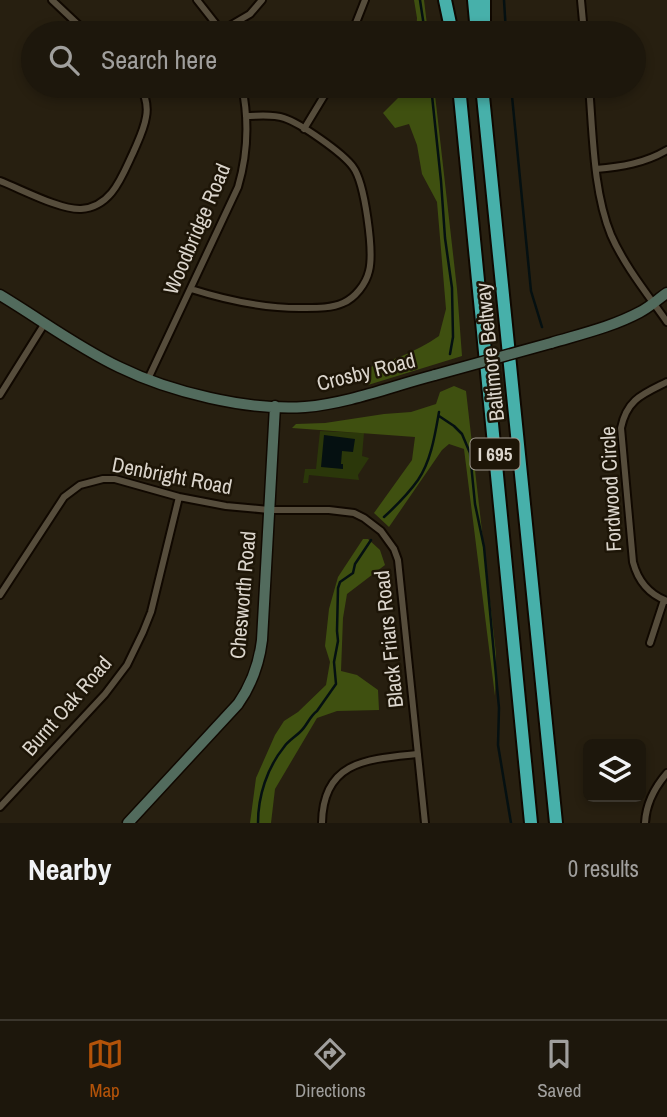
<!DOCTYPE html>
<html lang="en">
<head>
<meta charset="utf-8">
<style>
  :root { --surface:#1d170c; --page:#2a241a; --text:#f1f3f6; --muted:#a09f9d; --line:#3b362d; --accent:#b45309 }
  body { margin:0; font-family:"Archivo Narrow",sans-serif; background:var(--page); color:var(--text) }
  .controls { position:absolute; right:21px; bottom:21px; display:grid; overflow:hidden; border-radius:10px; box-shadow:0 4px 10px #0003 }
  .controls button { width:63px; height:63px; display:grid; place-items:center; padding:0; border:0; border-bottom:2px solid var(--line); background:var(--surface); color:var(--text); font:35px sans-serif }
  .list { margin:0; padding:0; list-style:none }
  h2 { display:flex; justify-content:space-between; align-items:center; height:91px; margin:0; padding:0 28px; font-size:30px }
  h2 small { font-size:23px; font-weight:400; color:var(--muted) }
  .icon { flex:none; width:38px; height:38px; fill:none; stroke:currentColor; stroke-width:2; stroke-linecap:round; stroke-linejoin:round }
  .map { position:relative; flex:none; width:667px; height:823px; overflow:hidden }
  .search { position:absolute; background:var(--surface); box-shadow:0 4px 10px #0003; left:21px; right:21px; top:21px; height:77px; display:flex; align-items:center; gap:18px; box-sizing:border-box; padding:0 24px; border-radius:38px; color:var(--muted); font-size:26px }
  .sheet { height:196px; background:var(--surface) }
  nav { display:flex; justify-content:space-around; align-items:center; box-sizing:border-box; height:98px; border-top:2px solid var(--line); background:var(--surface); font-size:19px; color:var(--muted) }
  nav a { display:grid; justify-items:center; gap:4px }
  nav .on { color:var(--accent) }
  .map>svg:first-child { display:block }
  .green { fill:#2b370a }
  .forest { fill:#3f5010 }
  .water { fill:#051011 }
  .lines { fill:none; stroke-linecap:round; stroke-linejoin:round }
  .stream { stroke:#051011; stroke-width:2.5 }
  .street-casing { stroke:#100800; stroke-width:10 }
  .secondary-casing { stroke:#100800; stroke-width:13 }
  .highway-casing { stroke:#100800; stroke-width:16 }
  .street { stroke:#564d3c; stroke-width:6 }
  .secondary { stroke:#526b5d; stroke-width:10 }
  .highway { stroke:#47b0aa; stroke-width:12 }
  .secondary-bridge-casing { stroke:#100800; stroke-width:13; stroke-linecap:butt }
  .secondary-bridge { stroke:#526b5d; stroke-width:10 }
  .labels { text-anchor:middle; stroke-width:5; stroke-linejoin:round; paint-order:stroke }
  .shield { fill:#1d1507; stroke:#a29b91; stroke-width:2 }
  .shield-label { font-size:19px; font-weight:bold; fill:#dbd5cc }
  .street-label { font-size:21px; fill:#dbd5cc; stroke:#1d1507 }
</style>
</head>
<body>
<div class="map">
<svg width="667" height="823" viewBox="0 0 667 823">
  <rect width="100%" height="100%" fill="#271f10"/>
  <path class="green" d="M320,431l44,2 -2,23 7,2 -11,17 1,5 -50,-5 -1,8h-5l2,-14h11z"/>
  <path class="forest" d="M414,0h10l4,33h-12l1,-15z
    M401,86h33l23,203 5,67 -94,29 -8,-15c28,-8 55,-17 79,-34l7,-27 -9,-107 -15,-28 -5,-29 -8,-21 -14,4 -12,-15 18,-18z
    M454,386l12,5 30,263 -1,42 -31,-247 -15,-5 -7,6 -53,77 -15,-14 38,-53 3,-23 -123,-9 4,-4 29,-1 59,-9 27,-2 25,-8 4,-12z
    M363,539h5l12,11 5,15 -38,29 -4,24 -2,53 16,4 21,15 1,20 -42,1 -20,7 -42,71 -4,34h-21l6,-45 19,-43 9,-14 14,-9 28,-27 4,-23 -5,-16 4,-37 9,-32z"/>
  <path class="water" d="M324,435l31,4 -2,13 -11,-1 -1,13h2v5l-22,-2z"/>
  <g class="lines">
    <path class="stream" d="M420,0l5,33
      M504,0l2,33
      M431,86l10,95 4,57 7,50 1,49 -3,17
      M511,86l20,205 11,36
      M439,416l15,10 8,8 8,19 5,51 9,43 15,161 -1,37 13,78
      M384,517c12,-11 24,-23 34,-37 13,-19 17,-45 21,-68
      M258,823c0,-27 9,-55 26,-76 4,-6 11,-10 16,-15 7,-6 9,-15 17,-21l19,-27 -2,-22 4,-21 -1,-10 1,-43 2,-6 13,-9 2,-9 16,-24"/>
    <g class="street-casing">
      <path id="street" d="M52,0l35,33
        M197,0l26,33
        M581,0l3,33
        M221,31l29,-17 12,-14
        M352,33l13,-33
        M589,86c4,47 4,105 22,149 13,30 37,60 56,87
        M304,129l26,-43
        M596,169c25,-2 49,-6 71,-19
        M0,181c21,8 60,29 81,28 31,-2 41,-33 52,-56 5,-12 11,-23 13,-36 2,-10 -1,-22 -6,-31
        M191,289c38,12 75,20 115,19 12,0 26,0 37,-5 12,-5 23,-19 26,-32 5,-19 -4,-88 -16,-104 -10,-14 -53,-44 -69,-49 -12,-4 -25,-2 -38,-2
        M148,379l90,-192c10,-34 11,-67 4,-101
        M667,382c-24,12 -40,17 -46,46l12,134c5,19 15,32 34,39
        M0,395l45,-72
        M0,595l64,-98 16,-12 23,-6h12l64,18 47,9 43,4h60l25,3 10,5 17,13 13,18 4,11 27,263
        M650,643l14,-43
        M0,807l105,-113 22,-29 16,-33 8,-20 28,-115
        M322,823c1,-63 47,-64 96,-69
        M645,823c1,-20 9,-35 22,-50"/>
    </g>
    <g class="secondary-casing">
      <path id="secondary" d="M0,295c40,24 77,52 119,72 51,25 129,44 186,40 45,-4 87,-21 130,-32
        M551,343c30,-9 61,-16 89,-31 10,-5 18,-13 27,-19
        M128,823l110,-119c14,-20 21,-39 24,-64l13,-234"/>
    </g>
    <g class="highway-casing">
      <path id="highway" d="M445,0l7,33
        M474,0l3,33
        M484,33v-33
        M459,86l72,737
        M482,86l74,737"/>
    </g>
    <use href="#street" class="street"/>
    <use href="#secondary" class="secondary"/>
    <use href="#highway" class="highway"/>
    <g class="secondary-bridge-casing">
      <path id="secondary-bridge" d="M435,375l116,-32"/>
    </g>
    <use href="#secondary-bridge" class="secondary-bridge"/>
  </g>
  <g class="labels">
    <rect class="shield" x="470.5" y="438.5" width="49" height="31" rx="5"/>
    <g class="shield-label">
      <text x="495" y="461">I 695</text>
    </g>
    <g class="street-label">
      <text transform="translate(197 229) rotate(-67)" y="7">Woodbridge Road</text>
      <text transform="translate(490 352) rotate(-96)" y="7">Baltimore Beltway</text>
      <text transform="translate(366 372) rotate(-14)" y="7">Crosby Road</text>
      <text transform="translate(172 476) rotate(11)" y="7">Denbright Road</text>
      <text transform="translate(611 489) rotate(-93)" y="7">Fordwood Circle</text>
      <text transform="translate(243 595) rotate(-85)" y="7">Chesworth Road</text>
      <text transform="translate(389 639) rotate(-96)" y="7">Black Friars Road</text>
      <text transform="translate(67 706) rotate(-49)" y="7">Burnt Oak Road</text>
    </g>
  </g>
</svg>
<div class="controls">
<button><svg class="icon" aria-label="layers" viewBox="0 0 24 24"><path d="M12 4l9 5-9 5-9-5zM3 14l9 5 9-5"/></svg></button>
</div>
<div class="search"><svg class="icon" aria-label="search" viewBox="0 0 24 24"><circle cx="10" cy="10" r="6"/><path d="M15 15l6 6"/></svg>Search here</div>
</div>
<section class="sheet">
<h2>Nearby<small>0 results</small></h2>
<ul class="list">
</ul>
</section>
<nav>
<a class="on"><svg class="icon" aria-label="map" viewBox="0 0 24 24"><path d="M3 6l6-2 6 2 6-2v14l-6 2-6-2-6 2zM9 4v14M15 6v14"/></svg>Map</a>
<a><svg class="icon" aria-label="directions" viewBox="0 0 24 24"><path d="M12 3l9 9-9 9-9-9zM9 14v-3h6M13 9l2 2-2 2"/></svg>Directions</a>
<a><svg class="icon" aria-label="saved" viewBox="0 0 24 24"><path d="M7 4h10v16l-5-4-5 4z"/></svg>Saved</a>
</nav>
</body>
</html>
